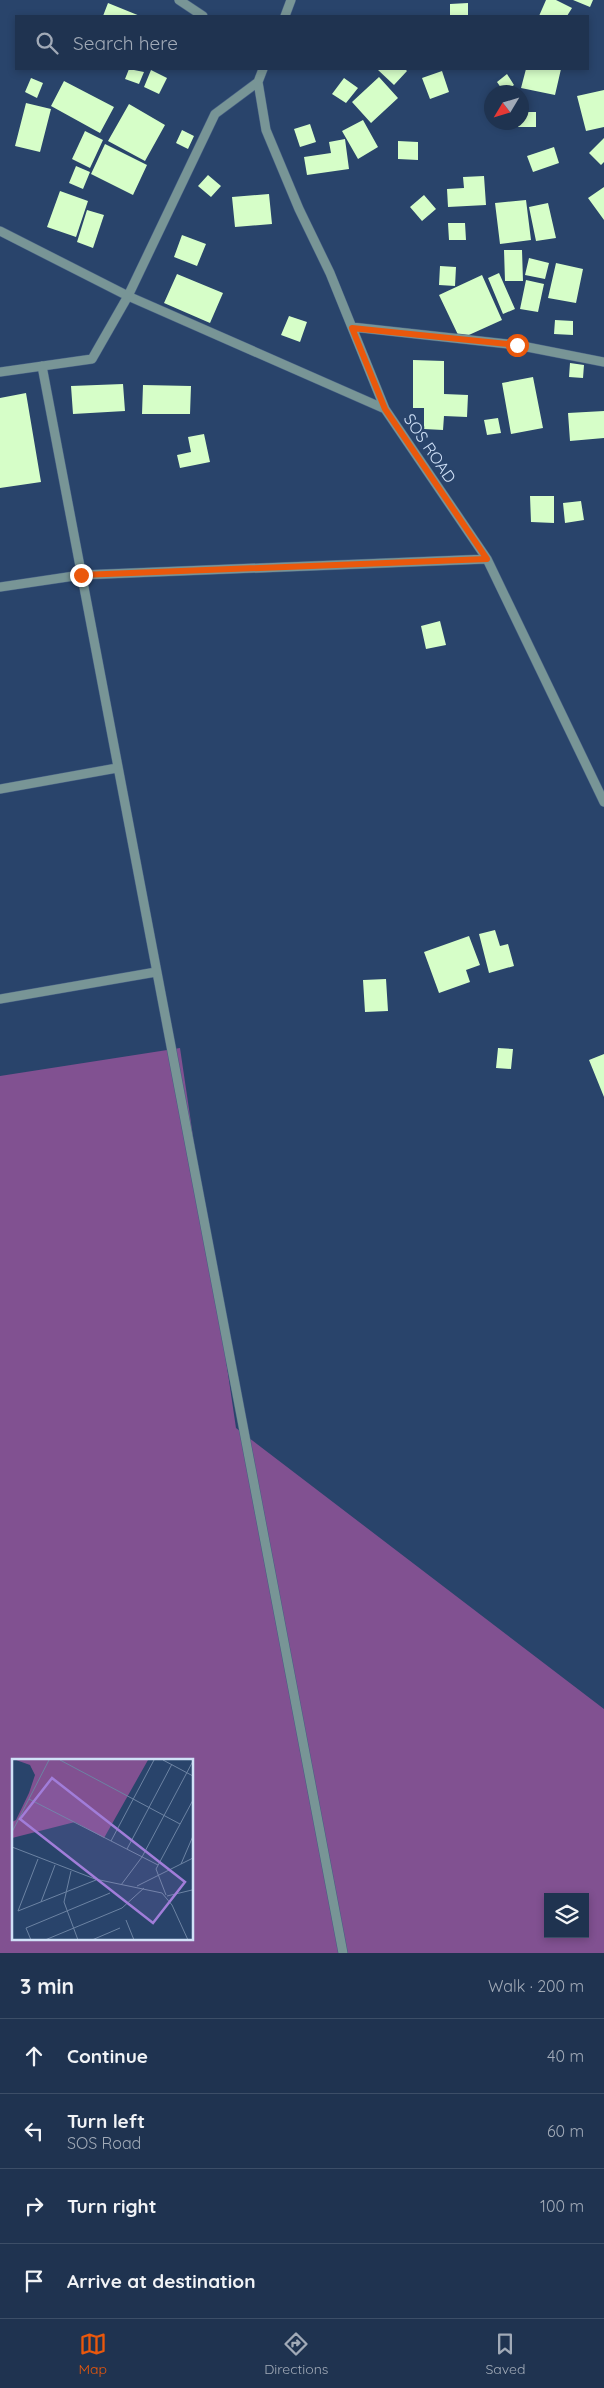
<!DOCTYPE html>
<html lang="en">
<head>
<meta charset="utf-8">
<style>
  :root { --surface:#1f3350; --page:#2c3f5a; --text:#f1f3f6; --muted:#a1aab7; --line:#3c4e67; --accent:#ea580c }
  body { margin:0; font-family:Quicksand,sans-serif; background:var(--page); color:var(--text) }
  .controls { position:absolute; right:15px; bottom:15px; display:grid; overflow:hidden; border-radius:0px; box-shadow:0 2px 8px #0003 }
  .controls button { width:45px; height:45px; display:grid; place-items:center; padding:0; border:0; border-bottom:1px solid var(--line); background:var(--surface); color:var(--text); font:25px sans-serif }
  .compass { position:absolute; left:484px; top:85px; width:45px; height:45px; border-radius:50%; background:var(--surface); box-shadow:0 2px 8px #0003; rotate:232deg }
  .stop { position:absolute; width:15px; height:15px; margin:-11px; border:4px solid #ea580c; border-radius:50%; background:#fff }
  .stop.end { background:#ea580c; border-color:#fff; box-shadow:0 1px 5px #0008 }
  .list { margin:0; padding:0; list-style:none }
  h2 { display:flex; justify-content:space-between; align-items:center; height:65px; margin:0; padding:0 20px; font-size:21px }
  h2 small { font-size:16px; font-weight:400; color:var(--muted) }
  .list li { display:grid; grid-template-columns:32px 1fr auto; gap:15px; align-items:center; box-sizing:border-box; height:75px; padding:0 20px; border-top:1px solid var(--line) }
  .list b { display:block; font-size:19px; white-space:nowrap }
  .list p { margin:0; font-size:16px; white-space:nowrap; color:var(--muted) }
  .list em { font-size:16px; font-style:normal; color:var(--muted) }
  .icon { flex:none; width:28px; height:28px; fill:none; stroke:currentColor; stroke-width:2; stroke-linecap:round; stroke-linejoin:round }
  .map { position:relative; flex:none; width:604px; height:1953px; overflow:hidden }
  .search { position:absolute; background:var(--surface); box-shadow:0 2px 8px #0003; left:15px; right:15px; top:15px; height:55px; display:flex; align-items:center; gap:12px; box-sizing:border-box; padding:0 18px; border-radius:0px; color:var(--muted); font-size:19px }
  .sheet { height:365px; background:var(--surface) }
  nav { display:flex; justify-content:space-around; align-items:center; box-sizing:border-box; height:70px; border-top:1px solid var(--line); background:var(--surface); font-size:14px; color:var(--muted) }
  nav a { display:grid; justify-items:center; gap:2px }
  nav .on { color:var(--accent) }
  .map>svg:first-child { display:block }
  .green { fill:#815191; fill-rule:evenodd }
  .building { fill:#d6fec8 }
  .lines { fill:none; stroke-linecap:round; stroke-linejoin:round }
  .minor-casing { stroke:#476084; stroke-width:10 }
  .minor { stroke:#789596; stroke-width:9 }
  .route { stroke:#ea580c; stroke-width:6 }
  .labels { text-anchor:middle; stroke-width:5; stroke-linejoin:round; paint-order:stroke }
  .street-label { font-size:16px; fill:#d0e1f8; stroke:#29446b }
  .inset-road { fill:none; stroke:#6c83a3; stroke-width:1 }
  .view { fill:#a17dd9; fill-opacity:0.15; stroke:#a17dd9; stroke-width:2.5 }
  .inset-edge { fill:none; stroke:#d0e1f8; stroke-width:2.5 }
</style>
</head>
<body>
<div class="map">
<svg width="604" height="1953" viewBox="0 0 604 1953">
  <rect width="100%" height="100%" fill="#29446b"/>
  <path class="green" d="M180,1048l56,380 368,281v244h-604v-877zM14,1760h178v179h-178zM548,1897h37v37h-37z"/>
  <path class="building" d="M546,0h10l16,8 -5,8h-28z
    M573,0h20l-3,7z
    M108,3l32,13h-37z
    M468,3v13h-18v-12z
    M129,69l15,3 -5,12 -14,-5z
    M377,69h28l2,2 -13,14z
    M526,69h35l-6,26 -34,-7z
    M151,70l16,8 -8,16 -15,-7z
    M442,71l7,21 -19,7 -8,-21z
    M507,74l7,11 -10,7 -7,-10z
    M379,77l19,21 -27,25 -19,-21z
    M31,78l12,5 -6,15 -12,-6z
    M344,78l14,10 -12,15 -14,-9z
    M64,81l50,26 -14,26 -49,-27z
    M604,90v37l-18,4 -9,-35z
    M26,103l25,6 -11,43 -25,-6z
    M129,104l36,21 -20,36 -37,-20z
    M522,112h14v15h-18v-5h4z
    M363,120l15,27 -20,12 -16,-28z
    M310,124l6,18 -16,5 -6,-18z
    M182,130l12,6 -6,13 -12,-6z
    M85,131l18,9 -13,28 -18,-9z
    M604,138v24l-3,3 -12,-12z
    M345,139l4,30 -42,6 -3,-18 27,-4 -2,-11z
    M398,141l20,1v18l-20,-1z
    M105,144l42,21 -14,30 -42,-21z
    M554,147l5,16 -26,9 -6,-16z
    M76,166l14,6 -7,17 -14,-6z
    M208,175l13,11 -10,11 -13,-11z
    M484,176l2,29 -38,2 -1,-18 17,-1 -1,-11z
    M604,187v33l-16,-22z
    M60,191l28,10 -12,36 -29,-10z
    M269,194l3,30 -37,3 -3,-30z
    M424,195l12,14 -14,12 -12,-14z
    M526,200l5,40 -31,4 -5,-41z
    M548,203l8,35 -20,3 -7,-34z
    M87,210l17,5 -11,33 -16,-6z
    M448,223h17l1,17h-17z
    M182,235l24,9 -9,22 -23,-9z
    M504,250h18l1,31h-18z
    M529,258l20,5 -4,16 -20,-4z
    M556,263l27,6 -7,34 -28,-5z
    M440,266l16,1 -1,19 -16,-1z
    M499,273l16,36 -12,5 -15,-36z
    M177,274l46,19 -13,30 -46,-20z
    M482,275l20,45 -42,19 -21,-44z
    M526,280l18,4 -6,28 -18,-3z
    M289,316l18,6 -7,20 -19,-7z
    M555,320l18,1v14l-19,-1z
    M413,360l31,1v33l24,1 -1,22 -23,-1 -1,14 -19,-1v-21h-11z
    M570,363l14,2 -1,13 -14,-1z
    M533,377l10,51 -32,6 -9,-51z
    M123,384l2,27 -52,3 -2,-28z
    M143,385l48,1 -1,28h-48z
    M26,393l15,89 -41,6v-90z
    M604,411v27l-34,3 -2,-28z
    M498,418l3,15 -14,2 -3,-15z
    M204,434l6,28 -30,6 -3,-13 14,-3 -3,-15z
    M530,496h24v27l-23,-1z
    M581,501l3,19 -19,3 -2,-20z
    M440,621l6,24 -20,4 -5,-23z
    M495,930l5,16 8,-2 6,22 -25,7 -10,-39z
    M469,936l11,29 -14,5 4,12 -31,11 -15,-41z
    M386,979l2,32 -23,1 -2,-32z
    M498,1048l15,1 -2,20 -15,-1z
    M604,1054v43l-15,-37z"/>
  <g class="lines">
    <g class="minor-casing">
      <path id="minor" d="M179,0l24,16
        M285,16l6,-16
        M263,69l-5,13 8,48 33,79 31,64 55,136 102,150 117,243
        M0,231l128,65 257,113
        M352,327l165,18 87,17
        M42,366l301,1587
        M0,372l92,-13 36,-63 87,-182 43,-32
        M0,587l81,-12 406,-16
        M0,789l117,-21
        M0,999l156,-27"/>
    </g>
    <use href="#minor" class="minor"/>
  </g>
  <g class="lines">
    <path class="route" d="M81,575l406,-16 -102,-150 -33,-81 165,17"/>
  </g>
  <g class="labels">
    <g class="street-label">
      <text transform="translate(430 448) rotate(56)" y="6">SOS ROAD</text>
    </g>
  </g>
  <g transform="translate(12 1759)">
    <rect width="181" height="181" fill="#29446b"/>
    <path d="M4,1h132l-44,78 -29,-16 -63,16v-16l4,-2 13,-27 6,-18 -5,-10z" fill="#815191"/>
    <path class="inset-road" d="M48,1l120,64M151,1l30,16M17,40l129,66M0,73l37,-72M99,82l43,-81M0,88l83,32 67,14 10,12 16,35M115,90l45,-85M26,100l-20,52 78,-31M169,105l12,-28M59,112l-7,31 14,38M109,126l21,-28 51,-96M125,127l56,-28M154,136l-10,-26 37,-69M155,137l25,-6M29,143l14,-37M114,161l8,20M19,181l-5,-12 84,-35M33,181l77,-32 22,-20M80,181l28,-12"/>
    <path class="view" d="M40,19l133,104 -32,41 -133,-104z"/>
    <rect width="181" height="181" class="inset-edge"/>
  </g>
</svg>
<div class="controls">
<button><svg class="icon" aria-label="layers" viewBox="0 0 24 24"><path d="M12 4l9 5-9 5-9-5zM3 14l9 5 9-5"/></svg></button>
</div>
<svg class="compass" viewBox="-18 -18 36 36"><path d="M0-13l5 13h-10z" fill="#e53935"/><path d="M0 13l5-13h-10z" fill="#a1aab7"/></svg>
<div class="stop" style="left:517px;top:345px"></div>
<div class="stop end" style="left:81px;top:575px"></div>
<div class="search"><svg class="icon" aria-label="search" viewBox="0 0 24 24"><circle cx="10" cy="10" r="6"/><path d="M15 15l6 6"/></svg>Search here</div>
</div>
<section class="sheet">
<h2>3 min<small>Walk · 200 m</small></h2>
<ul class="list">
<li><svg class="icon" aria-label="ahead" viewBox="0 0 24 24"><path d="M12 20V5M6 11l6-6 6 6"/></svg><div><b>Continue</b></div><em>40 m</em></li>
<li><svg class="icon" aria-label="left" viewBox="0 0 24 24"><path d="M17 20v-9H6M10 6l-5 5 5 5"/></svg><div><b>Turn left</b><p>SOS Road</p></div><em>60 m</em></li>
<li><svg class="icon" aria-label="right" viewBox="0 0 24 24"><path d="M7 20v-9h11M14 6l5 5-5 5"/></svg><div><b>Turn right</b></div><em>100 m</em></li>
<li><svg class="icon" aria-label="arrive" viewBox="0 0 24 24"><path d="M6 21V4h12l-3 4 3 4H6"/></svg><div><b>Arrive at destination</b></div></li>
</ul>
</section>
<nav>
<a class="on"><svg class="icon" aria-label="map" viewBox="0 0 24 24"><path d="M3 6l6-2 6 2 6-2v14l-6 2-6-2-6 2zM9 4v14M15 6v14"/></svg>Map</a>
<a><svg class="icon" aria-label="directions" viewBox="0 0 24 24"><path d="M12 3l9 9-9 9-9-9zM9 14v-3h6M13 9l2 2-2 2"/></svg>Directions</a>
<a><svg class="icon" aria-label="saved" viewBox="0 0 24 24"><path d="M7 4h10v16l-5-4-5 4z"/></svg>Saved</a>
</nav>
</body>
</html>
